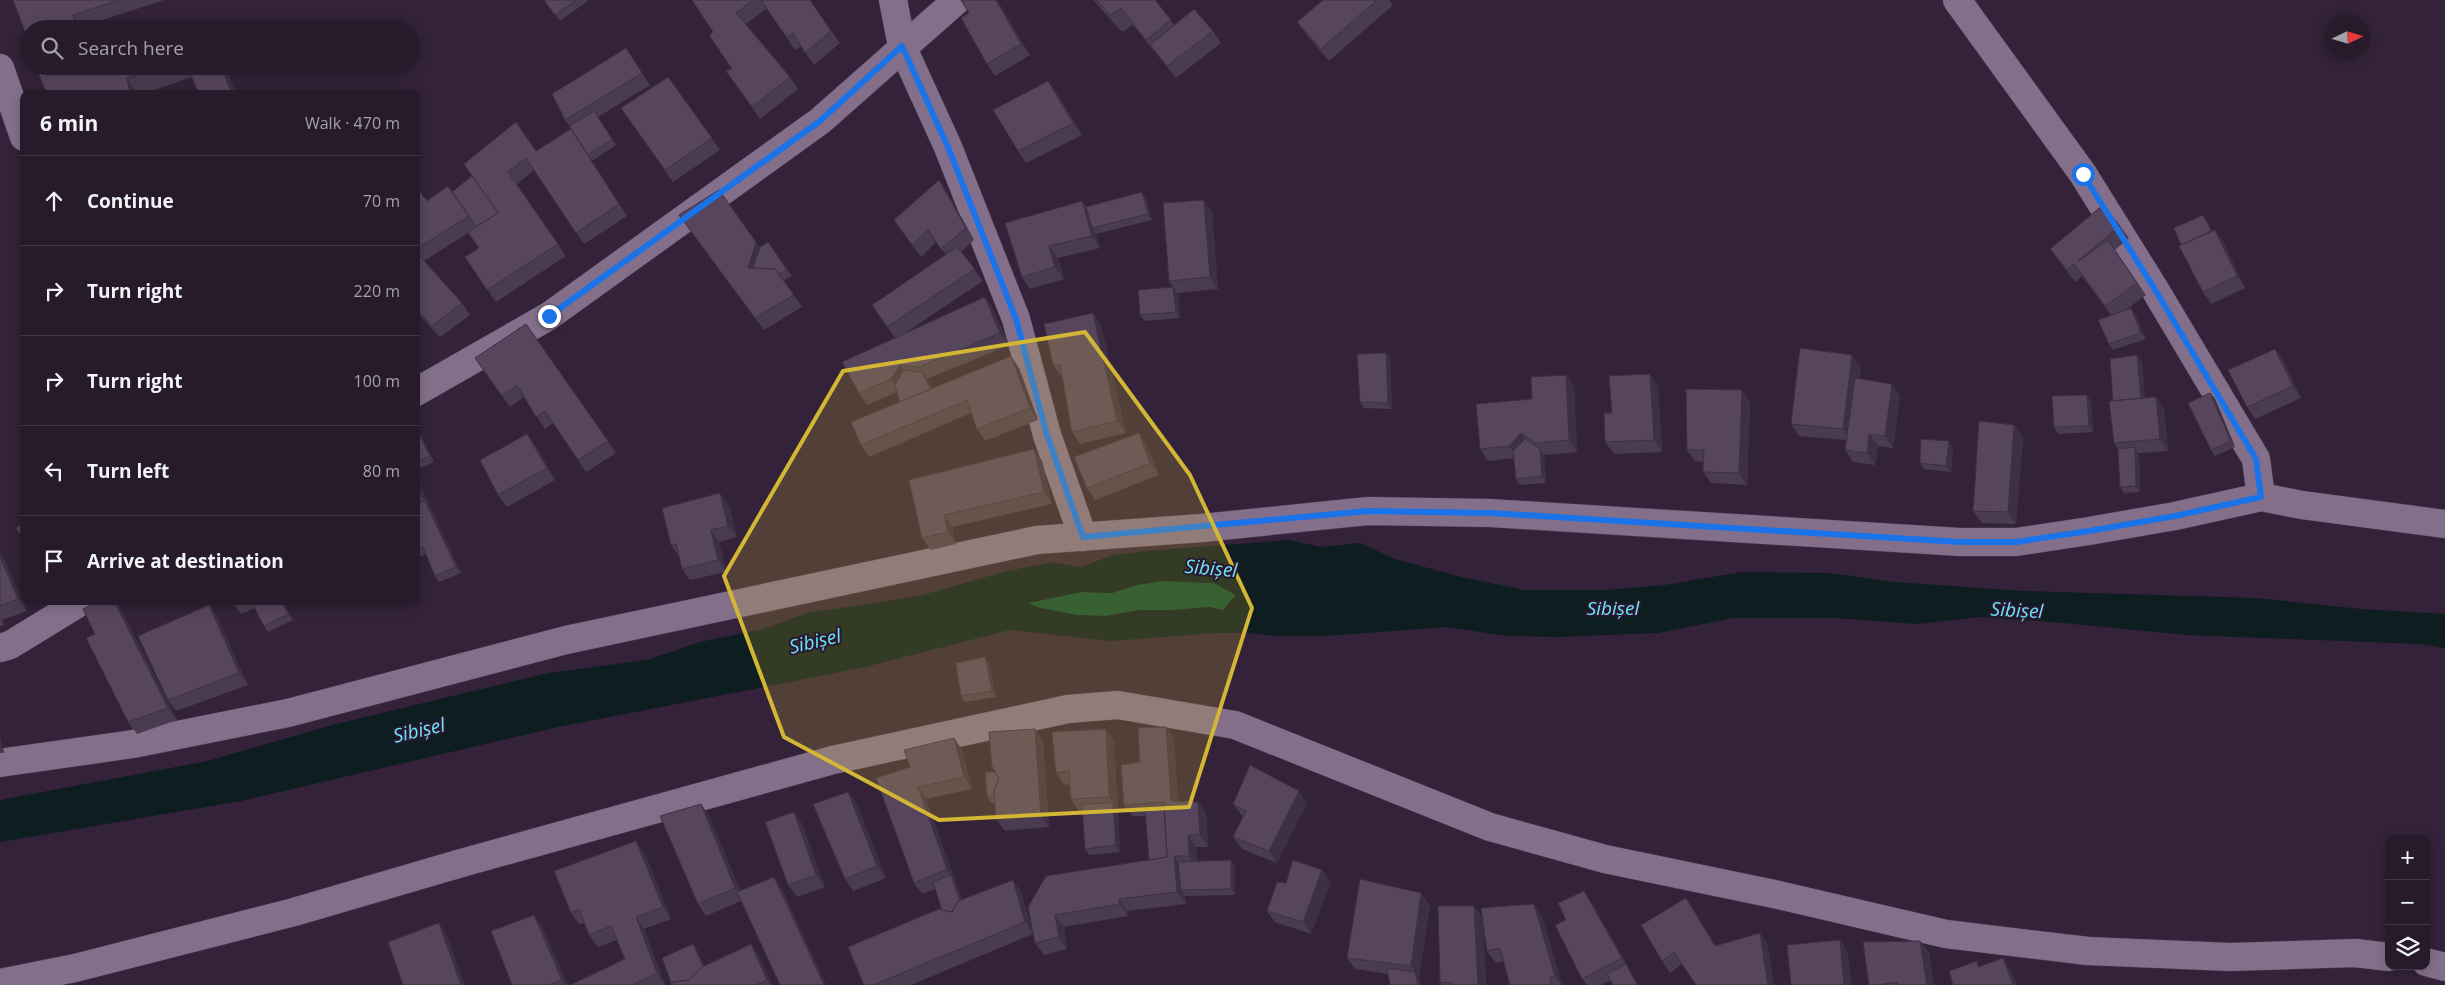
<!DOCTYPE html>
<html lang="en">
<head>
<meta charset="utf-8">
<style>
  :root { --surface:#261a2b; --page:#2e2333; --text:#f1f3f6; --muted:#a4a1a9; --line:#423847 }
  body { margin:0; font-family:"Open Sans",sans-serif; background:var(--page); color:var(--text) }
  .controls { position:absolute; right:15px; bottom:15px; display:grid; overflow:hidden; border-radius:10px; box-shadow:0 2px 12px #0003 }
  .controls button { width:45px; height:45px; display:grid; place-items:center; padding:0; border:0; border-bottom:1px solid var(--line); background:var(--surface); color:var(--text); font:25px sans-serif }
  .compass { position:absolute; left:2325px; top:15px; width:45px; height:45px; border-radius:50%; background:var(--surface); box-shadow:0 2px 12px #0003; rotate:86deg }
  .stop { position:absolute; width:15px; height:15px; margin:-11px; border:4px solid #1a73e8; border-radius:50%; background:#fff }
  .stop.end { background:#1a73e8; border-color:#fff; box-shadow:0 1px 5px #0008 }
  .list { margin:0; padding:0; list-style:none }
  h2 { display:flex; justify-content:space-between; align-items:center; height:65px; margin:0; padding:0 20px; font-size:21px }
  h2 small { font-size:16px; font-weight:400; color:var(--muted) }
  .list li { display:grid; grid-template-columns:32px 1fr auto; gap:15px; align-items:center; box-sizing:border-box; height:90px; padding:0 20px; border-top:1px solid var(--line) }
  .list b { display:block; font-size:19px; white-space:nowrap }
  .list em { font-size:16px; font-style:normal; color:var(--muted) }
  .icon { flex:none; width:28px; height:28px; fill:none; stroke:currentColor; stroke-width:2; stroke-linecap:round; stroke-linejoin:round }
  .map { position:relative; flex:none; width:2445px; height:985px; overflow:hidden }
  .search { position:absolute; background:var(--surface); box-shadow:0 2px 12px #0003; left:20px; top:20px; width:400px; height:55px; display:flex; align-items:center; gap:12px; box-sizing:border-box; padding:0 18px; border-radius:28px; color:var(--muted); font-size:19px }
  .panel { position:absolute; background:var(--surface); box-shadow:0 2px 12px #0003; left:20px; top:90px; width:400px; height:515px; border-radius:10px }
  .map>svg:first-child { display:block }
  .green { fill:#114d2f }
  .water { fill:#0d1d20; fill-rule:evenodd }
  .lines { fill:none; stroke-linecap:round; stroke-linejoin:round }
  .minor-casing { stroke:#4f4054; stroke-width:29 }
  .minor { stroke:#836f8a; stroke-width:28 }
  .wall { fill:#4b3b51 }
  .shaded-wall { fill:#3d3042 }
  .building { fill:#57455e; stroke:#3d3042 }
  .route { stroke:#1a73e8; stroke-width:6 }
  .marked { fill:#d4b635; fill-opacity:0.2; stroke:#d4b635; stroke-width:4; stroke-linejoin:round }
  .labels { text-anchor:middle; stroke-width:4; stroke-linejoin:round; paint-order:stroke }
  .water-label { font-size:19px; font-style:italic; fill:#6de3f9; stroke:#29182f }
</style>
</head>
<body>
<div class="map">
<svg width="2445" height="985" viewBox="0 0 2445 985">
  <rect width="100%" height="100%" fill="#332239"/>
  <path class="green" d="M1162,581l52,2 22,12 -13,15 -14,-3 -35,3h-35l-34,6 -28,-1 -37,-7 -13,-5 55,-11 30,1 25,-8z"/>
  <path class="water" d="M1289,540l32,7 39,-4 35,16 66,18 63,13h83l58,-5 77,-13 88,1 64,9 129,9 233,7 105,11 84,5v34l-25,-4 -233,-9 -134,-13 -75,-5 -60,7 -83,-6h-102l-75,15 -101,4 -49,-1 -62,-9 -121,9h-47l-29,-3h-32l-106,8 -101,-11 -149,38 -303,59 -317,74 -241,41v-42l208,-39 124,-36 216,-52 99,-13 53,-18 63,-13 44,-16 112,-17 84,-24 49,-10 29,5 32,-12 33,-4zM1162,581l52,2 22,12 -13,15 -14,-3 -35,3h-35l-34,6 -28,-1 -37,-7 -12,-5 54,-11 30,1 25,-8z"/>
  <g class="lines">
    <g class="minor-casing">
      <path id="minor" d="M893,0l9,46 46,101 68,172 31,116 36,102
        M0,68l24,69
        M416,392l133,-76 271,-195 137,-121
        M2261,497l41,8 143,19
        M0,648l10,-3 72,-44
        M0,763l133,-19 155,-31 278,-73 471,-100 165,-12 166,-17 122,2 470,29h56l73,-11 86,-15 86,-19 -5,-38 -102,-171 -71,-114 -126,-174
        M2426,962l19,5
        M0,983l75,-15 219,-56 164,-48 375,-104 235,-51 50,-4 117,20 255,102 115,32 169,35 172,40 142,17 142,6 125,-4 34,4"/>
    </g>
    <use href="#minor" class="minor"/>
  </g>
  <path class="wall" d="M13,0h151l-83,27 1,2h-53z
    M544,0h43l1,1 -28,20z
    M692,0h118l30,43 -26,22 -13,-19 -6,4 -28,-42 -21,16 44,53 8,12 -38,30 -34,-48 6,-2 -19,-37z
    M961,0h36l33,55 -35,21 -8,-12 -18,-51z
    M1093,0h62l19,25 39,6 8,12 -45,35 -43,-53 -11,7z
    M1323,0h66l4,5 -64,56 -23,-27 -9,-12z
    M626,48l24,37 -52,32 18,28 -24,16 35,55 -43,28 -50,-74 -17,14 49,72 -70,46 -31,-45 14,-9 -11,-15 -44,28 38,42 8,12 -30,22 -24,-26v-124l11,14 25,-9 20,-16 -8,-12 72,-13 39,-17 -10,-14z
    M38,66h187l11,28h-37l-7,-17 -49,17h-96z
    M668,77l52,73 -47,32 -52,-74z
    M1057,93l25,42 -56,28 -8,-12z
    M939,180l8,12 27,48 -13,12 22,29 -78,52 80,-36 8,12 16,36 -82,34 5,10 87,-21 19,52 -53,21 -8,-12 -6,-16 -102,44 -8,-12 39,-43 -3,-10 -30,13 -8,-12 36,-55 -23,-33 74,-50 -10,-13 -15,15 -27,-37z
    M1146,198l6,22 -56,14 4,14 -42,10 6,21 -34,10 -8,-12 60,-76 4,6z
    M1212,212l6,77 -40,4 2,25 -35,3 -5,-6 33,-28 -4,-6z
    M679,215l81,32 8,-5 24,34 -8,4 18,27 -38,23z
    M2203,215l4,6 5,10 11,10 22,47 -34,16 -8,-12 -22,-47z
    M2120,226l9,12 -14,12 31,45 -22,16 11,3 11,25 -33,11 -4,-6 2,-29 -29,-39 -7,6 -25,-33z
    M1093,313l8,12 25,108 -46,11 -8,-12 -10,-55 -9,-12z
    M526,324l90,129 -30,19 -33,-49 -8,6 -21,-32 -14,10 -35,-49z
    M1386,353l4,6 2,50 -28,-1 -4,-6z
    M2283,360l18,38 -46,21 -8,-12z
    M2142,361l3,37 11,-1 8,12 4,42 -29,2 1,39 -16,1 -4,-6 -2,-38 -4,-6z
    M1861,367l-2,12 41,17 -7,52 -15,-2 -3,19 -22,-3 -8,-12 1,-10 -47,-4 -8,-12z
    M1566,375l8,12 3,65 -33,3 2,28 -26,2 -4,-6 -2,-21 -26,3 -8,-12 52,-50z
    M1658,386l4,66 -48,2 -9,-12 7,-29z
    M2210,393l5,6 20,48 -20,9 -4,-6z
    M2091,401l2,31 -35,2 -4,-7z
    M1750,402l-3,83 -36,-2 -8,-11v-10l-8,-1 -8,-11z
    M416,425l18,37 -18,8z
    M2014,425l9,12 -7,87 -34,-1 -9,-12z
    M527,434l9,12 19,34 -48,27 -9,-12z
    M1147,445l12,30 -64,25 -8,-12z
    M1953,447l-2,25 -27,-3 -4,-6z
    M1034,449l8,12 10,43 -100,23 4,17 -25,6 -9,-12 -13,-58z
    M416,476l45,97 -22,9 -4,-6 -9,-22 -9,4 -1,-2z
    M729,505l8,32 -18,5 7,30 -36,8 -8,-11 -3,-13 -8,-11z
    M0,552l27,59 -25,9 2,5 -4,2z
    M232,601h50l11,19 -25,12 -4,-6 -9,-18 -14,6z
    M209,605l8,12 31,68 -72,26 -8,-11z
    M120,608l57,112 -40,14 -9,-12 -33,-88z
    M989,663l7,34 -31,5 -4,-6z
    M1166,727l8,12 4,62 20,1 8,11 2,34h-12l1,14 34,-1 4,6v29l-50,1 1,8 -59,7 1,5 -64,11 3,22 -23,6 -9,-12 -7,-36 121,-47 -3,-44h-14l-8,-11 16,-43z
    M1106,729l8,12 6,111 -31,3 -4,-6 -2,-38h-4l-8,-12 -1,-15 -6,1 -8,-12z
    M0,736l4,17h-4z
    M954,738l8,12 10,39 -46,10 36,101 59,-8 12,42 -122,51h-47l78,-75 -7,-21 -13,5 -8,-11 -4,-116z
    M1043,741l6,86 -44,4 -9,-12 -1,-16h-4l-4,-6 8,-25z
    M848,792l9,12 29,74 -33,13 -8,-12z
    M1307,803l-30,60 -35,-14 -9,-12 10,-20 -10,-13z
    M701,804l8,12 31,74 42,-1 44,96h-46l-39,-84 -35,15 -8,-12z
    M794,812l8,12 23,63 -28,10 -9,-12z
    M645,853l26,66 -27,10 21,56h-95l55,-26 -8,-19 -19,7 -9,-12 -5,-12 -5,1 -8,-11z
    M1322,870l9,12 -20,52 -36,-12 -8,-11z
    M1421,893l9,12 -11,73 2,7h-31l-2,-11 -33,-5 -8,-11z
    M1592,903l46,82 -27,-5 -10,5h-14l-5,-6 -16,-59z
    M1474,906l8,11 60,-1 20,69h-52l-6,-24 -8,2 -9,-12 -4,-28 3,62h-44l-2,-2z
    M1694,910l22,36 44,-13 8,12 -86,19 -12,9 -8,-12z
    M534,915l8,12 26,58h-56z
    M1920,941l9,11 5,33h-65z
    M751,944l8,12 13,29h-101v-3l26,-32 7,16z"/>
  <path class="shaded-wall" d="M996,0h1l33,55 -9,-11z
    M73,15l8,12 1,2h-4z
    M221,66h4l11,28h-4l-1,-2z
    M127,78l10,16h-7z
    M1048,81l9,12 25,42 -9,-12z
    M571,129l21,32 35,55 -8,-12z
    M939,180l8,12 27,48 -8,-12z
    M1142,192l4,6 6,22 -4,-6z
    M1204,200l8,12 6,77 -8,-12z
    M1082,201l9,12 1,15 4,6 4,14 -8,-12z
    M2203,215l4,6 11,23 -4,-6z
    M2215,230l8,11 22,47 -8,-12z
    M756,242l8,12 -6,20 -10,-6z
    M1049,246l9,12 6,21 -9,-12z
    M1173,287l5,6 2,25 -4,-6z
    M985,297l8,12 16,36 -9,-12z
    M2131,308l4,6 11,25 -5,-6z
    M1093,313l8,12 25,108 -9,-12z
    M2275,349l8,11 18,38 -8,-12z
    M1386,353l4,6 2,50 -4,-6z
    M1852,355l9,12 -10,74 -8,-12z
    M2137,355l5,6 4,50 -4,-6z
    M1011,356l8,12 19,52 -8,-12z
    M900,365l8,12 -9,14 -8,-12z
    M923,373l4,6 10,22 -4,-6z
    M1650,374l8,12 4,66 -8,-12z
    M1566,375l8,12 3,65 -8,-12z
    M1892,384l8,12 -7,52 -8,-12z
    M1742,390l8,12 -3,83 -8,-12z
    M2210,393l5,6 20,48 -4,-6z
    M2087,395l4,6 2,31 -4,-6z
    M2156,397l8,12 4,42 -8,-12z
    M416,425l18,37 -4,-6 -14,-28z
    M2014,425l9,12 -7,87 -8,-12z
    M1139,433l8,12 12,30 -9,-12z
    M1521,433l8,12 -11,13 -9,-12z
    M527,434l9,12 19,34 -8,-12z
    M1869,434l9,12 -3,19 -8,-12z
    M1949,441l4,6 -2,25 -5,-6z
    M2135,447l4,7 1,38 -4,-6z
    M1034,449l8,12 10,43 -8,-12z
    M1540,449l4,6 2,28 -4,-7z
    M416,476l14,31 31,66 -5,-6 -31,-66 -4,-6 -5,-12z
    M720,493l9,12 8,32 -9,-11z
    M944,515l8,12 4,17 -8,-12z
    M711,530l8,12 7,30 -8,-12z
    M0,552l2,2 25,57 -9,-12 -18,-42z
    M114,601h1l5,7 57,112 -9,-12z
    M281,601h1l11,19 -5,-6z
    M209,605l8,12 31,68 -9,-12z
    M985,657l4,6 7,34 -4,-6z
    M1166,727l8,12 5,74 -8,-12z
    M1035,729l8,12 6,86 -8,-11z
    M1106,729l8,12 4,68 -9,-12z
    M0,736l4,17 -4,-6z
    M954,738l8,12 10,39 -8,-12z
    M918,787l8,12 29,82 -8,-12z
    M1299,791l8,12 -30,60 -8,-12z
    M848,792l9,12 29,74 -9,-12z
    M1198,802l8,11 2,34 -8,-12z
    M1113,803l5,6 2,43 -4,-7z
    M701,804l8,12 35,84 -9,-12z
    M794,812l8,12 23,63 -9,-12z
    M1188,835l8,12 2,21 -9,-12z
    M636,841l9,12 26,66 -8,-12z
    M1174,856l8,12 -1,22 4,6 1,8 -9,-12z
    M1231,860l4,6v29l-4,-6z
    M1322,870l9,12 -20,52 -8,-12z
    M951,875l4,6 12,32 -7,11z
    M774,877l8,12 44,96h-2z
    M1013,880l8,12 12,42 -8,-12z
    M1584,891l8,12 38,67 -8,-12z
    M1421,893l9,12 -11,73 -8,-12z
    M1686,898l8,12 29,48 -8,-12z
    M1119,899l8,12 1,5 -8,-12z
    M1534,904l8,12 20,69h-1l-6,-9z
    M1474,906l9,12 3,67h-8v-4z
    M534,915l8,12 26,58h-2l-4,-5z
    M1055,915l9,12 3,22 -8,-12z
    M636,917l8,12 21,56 -8,-12z
    M439,923l8,12 18,50h-4z
    M1760,933l8,12 6,40h-6z
    M1840,940l8,12 4,33h-8z
    M1920,941l9,11 5,33h-7z
    M693,944l4,6 14,29 -5,-7z
    M751,944l8,12 13,29h-1l-4,-5z
    M2003,958l8,12 6,15h-4z
    M1415,972l4,6 2,7h-3z"/>
  <path class="building" d="M13,0h106l-46,15 5,14h-49v13z
    M544,0h32l-21,15z
    M692,0h61l-17,13 54,64 -38,30 -26,-36 6,-2 -23,-34 4,-3z
    M761,0h49l21,31 -26,22 -12,-20 -6,5z
    M961,0h35l25,44 -34,20 -26,-46 8,-5z
    M1096,0h59l16,20 -25,20 -25,-32 -11,7z
    M1323,0h54l-56,49 -24,-27z
    M1194,9l19,22 -46,35 -17,-21z
    M204,24l2,5h-19z
    M626,48l16,25 -77,47 -13,-26z
    M38,66h12l-11,4z
    M50,66h111l-34,12 3,16h-83l-10,-24z
    M187,66h34l10,26 -5,2h-27z
    M668,77l44,61 -47,32 -44,-62z
    M1048,81l25,42 -55,28 -25,-41z
    M594,111l18,28 -24,16 -19,-29z
    M516,122l20,29 35,-22 48,75 -43,29 -50,-75 -18,14 50,72 -71,46 -22,-33 14,-9 -11,-16 30,-19 -34,-49z
    M472,176l26,37 -22,14 -24,-35z
    M939,180l27,48 -25,21 -13,-19 -16,15 -18,-25z
    M448,186l21,30 -53,33v-62l11,14z
    M719,190l37,52 -8,26 27,1 19,26 -39,23 -76,-103z
    M1142,192l6,22 -56,14 -6,-21z
    M1204,200l6,77 -41,4 -6,-78z
    M1082,201l10,35 -43,10 6,21 -33,10 -17,-54z
    M2103,205l17,21 -43,36 31,-22 29,43 -32,23 -31,-42 -7,6 -17,-21z
    M2203,215l8,16 -30,14 -7,-17z
    M2215,230l22,46 -34,16 -24,-46z
    M768,242l19,28 -8,4 -4,-5 -22,-1 7,-21z
    M957,247l18,22 -88,58 -15,-22z
    M416,252l46,51 -30,23 -16,-18z
    M1173,287l3,25 -36,3 -2,-25z
    M985,297l15,36 -81,34 -19,-2 -9,14 -32,14 -17,-31z
    M2131,308l10,25 -32,11 -11,-24z
    M1093,313l24,108 -45,11 -12,-68 -7,1 -9,-41z
    M526,324l82,117 -30,19 -33,-49 -9,6 -19,-32 -15,11 -27,-38z
    M1800,348l52,7 -9,74 -52,-5z
    M2275,349l18,37 -46,21 -19,-37z
    M1386,353l2,50 -28,-1 -3,-48z
    M2137,355l4,43 -28,3 -3,-42z
    M1011,356l19,52 -53,21 -10,-29 -106,45 -10,-23z
    M904,370l19,3 7,16 -30,13 -5,-17z
    M1650,374l4,66 -49,2 -1,-29h8l-3,-37z
    M1566,375l3,65 -33,3 -15,-10 -12,13 -29,3 -4,-45 56,-5 -1,-22z
    M1855,378l37,6 -7,52 -16,-2 -2,19 -22,-3z
    M1686,389l56,1 -3,83 -36,-1 1,-22h-17z
    M2210,393l21,48 -20,9 -23,-47z
    M2087,395l2,31 -35,1 -2,-31z
    M2156,397l4,42 -46,4 -5,-42z
    M1979,421l35,4 -6,87 -35,-1z
    M416,428l14,28 -14,6z
    M1139,433l11,30 -63,25 -13,-31z
    M527,434l20,34 -49,27 -18,-35z
    M1525,439l15,10 2,27 -26,3 -3,-28z
    M1921,439l28,2 -3,25 -26,-3z
    M2135,447l1,39 -16,1 -2,-38z
    M1034,449l10,43 -100,23 4,17 -26,6 -13,-58z
    M416,483l5,12 -5,2z
    M720,493l8,33 -17,4 7,30 -36,9 -6,-25 -5,1 -9,-37z
    M425,501l31,66 -21,9 -12,-29 -7,3v-46z
    M24,523v18l-8,-13z
    M0,557l18,42 -18,7z
    M100,601h14l54,107 -40,14 -42,-84 9,-4 -12,-25z
    M251,601h30l7,13 -24,12z
    M209,605l30,68 -71,27 -30,-64z
    M985,657l7,34 -31,5 -5,-33z
    M1166,727l5,74 27,1 2,33h-12l1,21h-15l3,36 -58,7 1,5 -65,11 4,22 -24,6 -7,-36 18,-31 121,-19 -3,-55 -40,3 -3,-40 19,-3 -2,-34z
    M1035,729l6,87 -45,3 -2,-28 5,-13 -7,-12 -3,-34z
    M1106,729l3,68 -38,2 -2,-28 -13,2 -4,-41z
    M954,738l10,39 -46,10 29,82 -33,14 -38,-105 34,-11 -6,-17z
    M1250,765l49,26 -30,60 -36,-14 13,-26 -13,-7z
    M985,772h10l4,6 -5,13v6h-7z
    M848,792l29,74 -32,13 -32,-75z
    M1113,803l3,42 -31,4 -3,-45z
    M701,804l34,84 -37,16 -38,-88z
    M1164,808l3,49 -18,3 -4,-51z
    M794,812l22,63 -28,10 -23,-63z
    M636,841l27,66 -27,10 21,56 -25,12h-62l55,-26 -14,-33 -22,9 -10,-26 -8,4 -17,-42z
    M1231,860v29l-50,1 -3,-28z
    M1293,860l29,10 -19,52 -36,-11 10,-29 9,1z
    M951,875l9,26h-2l-6,11 -10,-2 -9,-28z
    M774,877l50,108h-44l-43,-93z
    M1360,879l61,14 -10,73 -64,-8z
    M1013,880l12,42 -152,63h-9l-16,-38 91,-38 13,3 6,-11z
    M1584,891l38,67 -40,21 -27,-54 11,-5 -8,-17z
    M1686,898l29,48 45,-13 8,52h-72l-22,-33 -12,9 -21,-36z
    M1534,904l21,72 -6,2 3,7h-42l-10,-37 -13,3 -6,-43z
    M1438,906h36l4,79h-26l-1,-3 -11,1z
    M534,915l28,65 -13,5h-37l-21,-54z
    M439,923l22,62h-58l-15,-43z
    M1840,940l4,45h-53l-4,-40z
    M1920,941l7,44h-29v-3l-21,3h-8l-6,-43z
    M693,944l10,22 -14,14 -18,2 -9,-24z
    M751,944l16,36 -11,5h-85l-1,-2 19,-3 13,-13z
    M2003,958l10,27h-60l-4,-14 28,-10 1,6z
    M1626,964l11,21h-24l-6,-11z
    M1387,968l28,4 3,13h-28z"/>
  <g class="lines">
    <path class="route" d="M549,316l271,-195 82,-75 46,101 68,172 31,116 36,102 285,-26 122,2 470,29h56l73,-11 86,-15 86,-19 -5,-38 -102,-171 -71,-114"/>
  </g>
  <path class="marked" d="M1085,332l105,143 62,133 -63,199 -250,13 -155,-83 -60,-161 119,-205z"/>
  <g class="labels">
    <g class="water-label">
      <text transform="translate(1211 568) rotate(5)" y="7">Sibișel</text>
      <text x="1613" y="615">Sibișel</text>
      <text transform="translate(2017 610) rotate(3)" y="7">Sibișel</text>
      <text transform="translate(815 641) rotate(-13)" y="7">Sibișel</text>
      <text transform="translate(419 730) rotate(-13)" y="7">Sibișel</text>
    </g>
  </g>
</svg>
<div class="controls">
<button>+</button>
<button>−</button>
<button><svg class="icon" aria-label="layers" viewBox="0 0 24 24"><path d="M12 4l9 5-9 5-9-5zM3 14l9 5 9-5"/></svg></button>
</div>
<svg class="compass" viewBox="-18 -18 36 36"><path d="M0-13l5 13h-10z" fill="#e53935"/><path d="M0 13l5-13h-10z" fill="#a4a1a9"/></svg>
<div class="stop" style="left:2083px;top:174px"></div>
<div class="stop end" style="left:549px;top:316px"></div>
<div class="search"><svg class="icon" aria-label="search" viewBox="0 0 24 24"><circle cx="10" cy="10" r="6"/><path d="M15 15l6 6"/></svg>Search here</div>
<section class="panel">
<h2>6 min<small>Walk · 470 m</small></h2>
<ul class="list">
<li><svg class="icon" aria-label="ahead" viewBox="0 0 24 24"><path d="M12 20V5M6 11l6-6 6 6"/></svg><div><b>Continue</b></div><em>70 m</em></li>
<li><svg class="icon" aria-label="right" viewBox="0 0 24 24"><path d="M7 20v-9h11M14 6l5 5-5 5"/></svg><div><b>Turn right</b></div><em>220 m</em></li>
<li><svg class="icon" aria-label="right" viewBox="0 0 24 24"><path d="M7 20v-9h11M14 6l5 5-5 5"/></svg><div><b>Turn right</b></div><em>100 m</em></li>
<li><svg class="icon" aria-label="left" viewBox="0 0 24 24"><path d="M17 20v-9H6M10 6l-5 5 5 5"/></svg><div><b>Turn left</b></div><em>80 m</em></li>
<li><svg class="icon" aria-label="arrive" viewBox="0 0 24 24"><path d="M6 21V4h12l-3 4 3 4H6"/></svg><div><b>Arrive at destination</b></div></li>
</ul>
</section>
</div>
</body>
</html>
